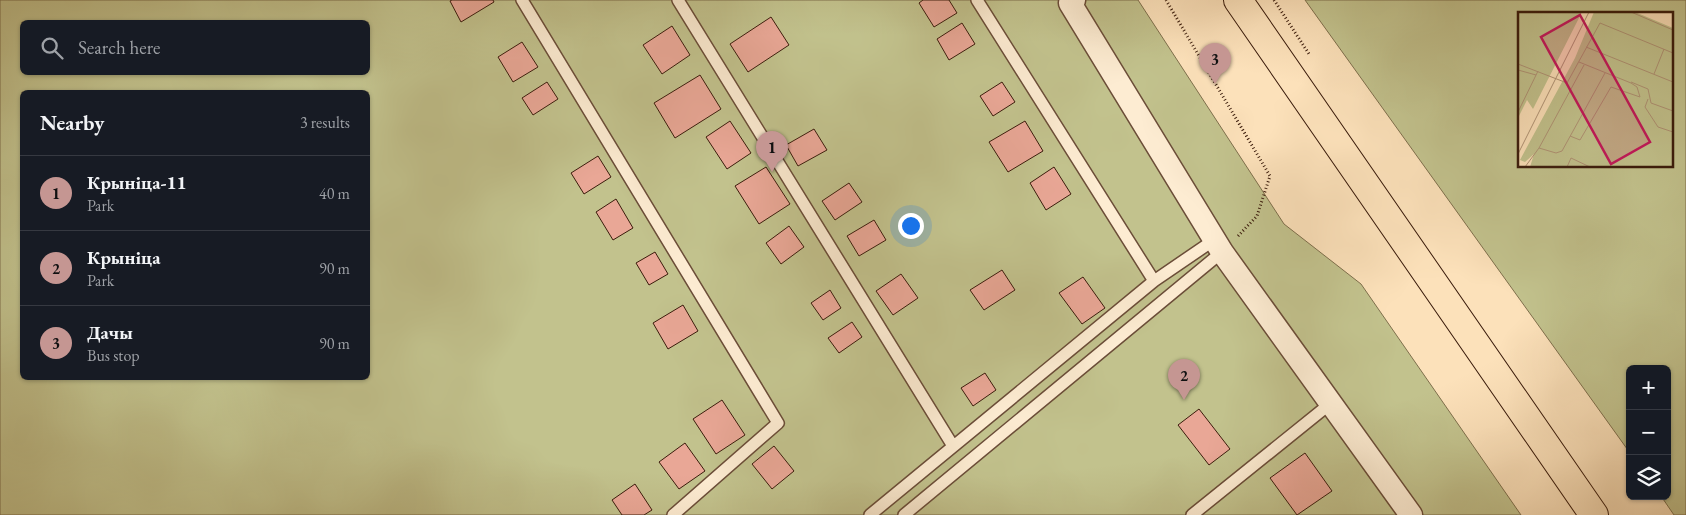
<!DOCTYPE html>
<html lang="en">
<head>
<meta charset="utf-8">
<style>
  :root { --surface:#171b24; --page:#242831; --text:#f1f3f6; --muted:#9ea1a6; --line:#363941; --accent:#c59692 }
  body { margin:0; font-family:"EB Garamond",serif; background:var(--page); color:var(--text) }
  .controls { position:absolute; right:15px; bottom:15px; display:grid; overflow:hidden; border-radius:8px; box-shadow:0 1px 4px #0004 }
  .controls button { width:45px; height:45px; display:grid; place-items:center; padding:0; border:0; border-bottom:1px solid var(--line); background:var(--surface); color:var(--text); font:25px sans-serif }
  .you { position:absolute; left:910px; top:225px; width:18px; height:18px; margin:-12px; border:4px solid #fff; border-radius:50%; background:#1a73e8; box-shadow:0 0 0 8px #1a73e833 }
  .badge { display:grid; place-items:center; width:32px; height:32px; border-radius:50%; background:var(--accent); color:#111; font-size:16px; font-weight:700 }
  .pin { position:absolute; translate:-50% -41px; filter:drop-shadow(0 1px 2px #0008) }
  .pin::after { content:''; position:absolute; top:26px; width:18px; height:15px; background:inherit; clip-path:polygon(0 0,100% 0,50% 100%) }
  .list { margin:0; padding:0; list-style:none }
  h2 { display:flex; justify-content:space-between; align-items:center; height:65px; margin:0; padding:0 20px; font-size:21px }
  h2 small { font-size:16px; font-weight:400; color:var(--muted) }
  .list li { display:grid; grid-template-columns:32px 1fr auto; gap:15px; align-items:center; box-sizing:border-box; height:75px; padding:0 20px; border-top:1px solid var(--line) }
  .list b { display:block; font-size:19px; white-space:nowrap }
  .list p { margin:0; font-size:16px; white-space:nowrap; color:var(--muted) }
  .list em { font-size:16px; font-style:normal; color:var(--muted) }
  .icon { flex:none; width:28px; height:28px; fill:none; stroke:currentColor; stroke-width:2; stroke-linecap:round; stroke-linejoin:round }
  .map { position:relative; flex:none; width:1686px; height:515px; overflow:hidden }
  .search { position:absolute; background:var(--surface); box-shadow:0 1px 4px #0004; left:20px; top:20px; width:350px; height:55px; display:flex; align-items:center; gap:12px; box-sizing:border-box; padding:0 18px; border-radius:8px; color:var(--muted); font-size:19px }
  .panel { position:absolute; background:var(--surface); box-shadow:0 1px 4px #0004; left:20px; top:90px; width:350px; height:290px; border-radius:8px }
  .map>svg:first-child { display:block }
  .green { fill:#c2c28d; stroke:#7e6f4c; fill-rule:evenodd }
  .building { fill:#e9a796; stroke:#3b1c0c }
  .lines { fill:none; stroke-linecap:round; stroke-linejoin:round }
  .lane-casing { stroke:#6b4d38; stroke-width:14 }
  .street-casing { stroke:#6b4d38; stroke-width:25 }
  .primary-casing { stroke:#3b1c0c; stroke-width:30 }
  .path { stroke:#3b1c0c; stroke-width:3; stroke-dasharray:1 2.5; stroke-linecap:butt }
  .lane { stroke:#fdecd2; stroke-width:11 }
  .street { stroke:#fdecd2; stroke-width:22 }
  .primary { stroke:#fce1ba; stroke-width:28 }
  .inset-road { fill:none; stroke:#af9274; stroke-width:1 }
  .view { fill:#c2185b; fill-opacity:0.15; stroke:#c2185b; stroke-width:2.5 }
  .inset-edge { fill:none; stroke:#3b1c0c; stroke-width:2.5 }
</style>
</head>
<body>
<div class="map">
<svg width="1686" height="515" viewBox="0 0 1686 515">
  <rect width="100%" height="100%" fill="#fce1ba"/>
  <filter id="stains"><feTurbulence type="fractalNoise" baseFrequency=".004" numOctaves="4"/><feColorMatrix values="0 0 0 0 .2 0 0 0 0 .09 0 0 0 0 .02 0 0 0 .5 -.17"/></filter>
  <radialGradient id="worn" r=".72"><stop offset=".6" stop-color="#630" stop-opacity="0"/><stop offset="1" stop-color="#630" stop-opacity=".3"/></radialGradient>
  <path class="green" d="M0,0h1138l146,224 77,60 160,231h-1521zM22,22h346v50h-346zM22,92h346v286h-346z
    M1305,0h381v515h-12l-13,-19h6v-127h-37v84zM1520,14h152v152h-152z"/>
  <path class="building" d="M452,0h41l1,2 -33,20 -11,-21z
    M923,0h26l8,13 -23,14 -15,-24z
    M771,17l18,28 -41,27 -18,-28z
    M962,23l13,21 -26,16 -12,-21z
    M672,26l18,29 -28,19 -19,-29z
    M522,42l16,25 -25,15 -15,-25z
    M700,75l21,34 -46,29 -21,-35z
    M547,82l11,17 -25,16 -11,-17z
    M1002,82l13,20 -22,14 -13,-20z
    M730,121l21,32 -24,16 -21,-32z
    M1025,121l18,30 -35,21 -19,-30z
    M814,129l13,21 -29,16 -12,-21z
    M598,156l13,21 -27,17 -13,-21z
    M766,167l24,37 -31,20 -24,-38z
    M1054,167l17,27 -25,16 -16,-27z
    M849,183l13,19 -27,18 -13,-19z
    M616,199l17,29 -20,12 -17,-28z
    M874,220l12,20 -27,16 -12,-20z
    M789,226l15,21 -23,17 -15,-21z
    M655,252l13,22 -19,11 -13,-22z
    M1002,270l13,20 -31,20 -14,-20z
    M901,274l17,24 -25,17 -17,-24z
    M1083,277l22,31 -23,16 -23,-31z
    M830,290l11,18 -18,12 -12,-17z
    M683,305l15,26 -30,18 -15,-26z
    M852,322l10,15 -23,16 -11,-15z
    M985,373l11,17 -23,16 -12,-18z
    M722,400l23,35 -29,19 -23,-35z
    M1199,409l31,40 -21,16 -31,-40z
    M685,443l20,28 -26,18 -20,-27z
    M774,446l20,25 -22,18 -20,-25z
    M1305,453l27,38 -35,24 -27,-37z
    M635,484l17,26 -8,5h-22l-10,-15z"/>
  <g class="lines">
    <g class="lane-casing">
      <path id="lane" d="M522,0l256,423 -105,92
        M678,0l275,446
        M977,0l177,281
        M870,515l284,-234 60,-41
        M904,515l318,-263
        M1192,515l139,-112"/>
    </g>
    <g class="street-casing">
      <path id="street" d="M1074,0l-4,3 152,249 189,263"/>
    </g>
    <g class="primary-casing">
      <path id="primary" d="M1238,0l356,515"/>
    </g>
    <path class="path" d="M1166,0l104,176 -13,40 -19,20
      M1274,0l35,54"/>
    <use href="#lane" class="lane"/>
    <use href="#street" class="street"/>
    <use href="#primary" class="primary"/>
  </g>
  <g transform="translate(1518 12)">
    <rect width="155" height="155" fill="#fce1ba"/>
    <path d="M0,0h64l-49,97 -6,-9 -9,18zM76,0h41l38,16v139h-143l4,-13 -9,8 -5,-2 55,-102z" fill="#c2c28d"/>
    <path class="inset-road" d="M113,0l42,18M68,35l87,35M0,52l49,19 33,-60 73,30M0,58l18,5M136,62l10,-25M113,70l17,7 3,14 22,8M130,87l-3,8 13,20 15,5M0,100l20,-41M52,124l10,4 31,-53 29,10 -3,-10 -6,-4 -52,-21M21,136l45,-83M0,142l71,-142M7,155l14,-19 17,5 6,-2 43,-78M49,155l4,-9 19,9"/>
    <path class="view" d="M62,3l70,127 -39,22 -70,-127z"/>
    <rect width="155" height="155" class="inset-edge"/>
  </g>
  <rect width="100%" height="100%" filter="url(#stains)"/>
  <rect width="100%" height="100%" fill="url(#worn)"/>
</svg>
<div class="controls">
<button>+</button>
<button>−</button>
<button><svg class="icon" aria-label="layers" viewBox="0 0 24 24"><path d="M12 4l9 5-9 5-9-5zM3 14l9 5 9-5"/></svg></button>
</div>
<div class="you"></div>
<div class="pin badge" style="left:772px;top:172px">1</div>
<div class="pin badge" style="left:1184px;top:400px">2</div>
<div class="pin badge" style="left:1215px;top:84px">3</div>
<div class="search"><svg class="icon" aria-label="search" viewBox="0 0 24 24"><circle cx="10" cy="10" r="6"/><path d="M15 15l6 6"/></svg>Search here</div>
<section class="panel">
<h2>Nearby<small>3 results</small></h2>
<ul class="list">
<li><span class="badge">1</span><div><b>Крыніца-11</b><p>Park</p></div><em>40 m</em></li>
<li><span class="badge">2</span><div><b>Крыніца</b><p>Park</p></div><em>90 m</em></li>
<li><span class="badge">3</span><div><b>Дачы</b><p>Bus stop</p></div><em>90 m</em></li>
</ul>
</section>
</div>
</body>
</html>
